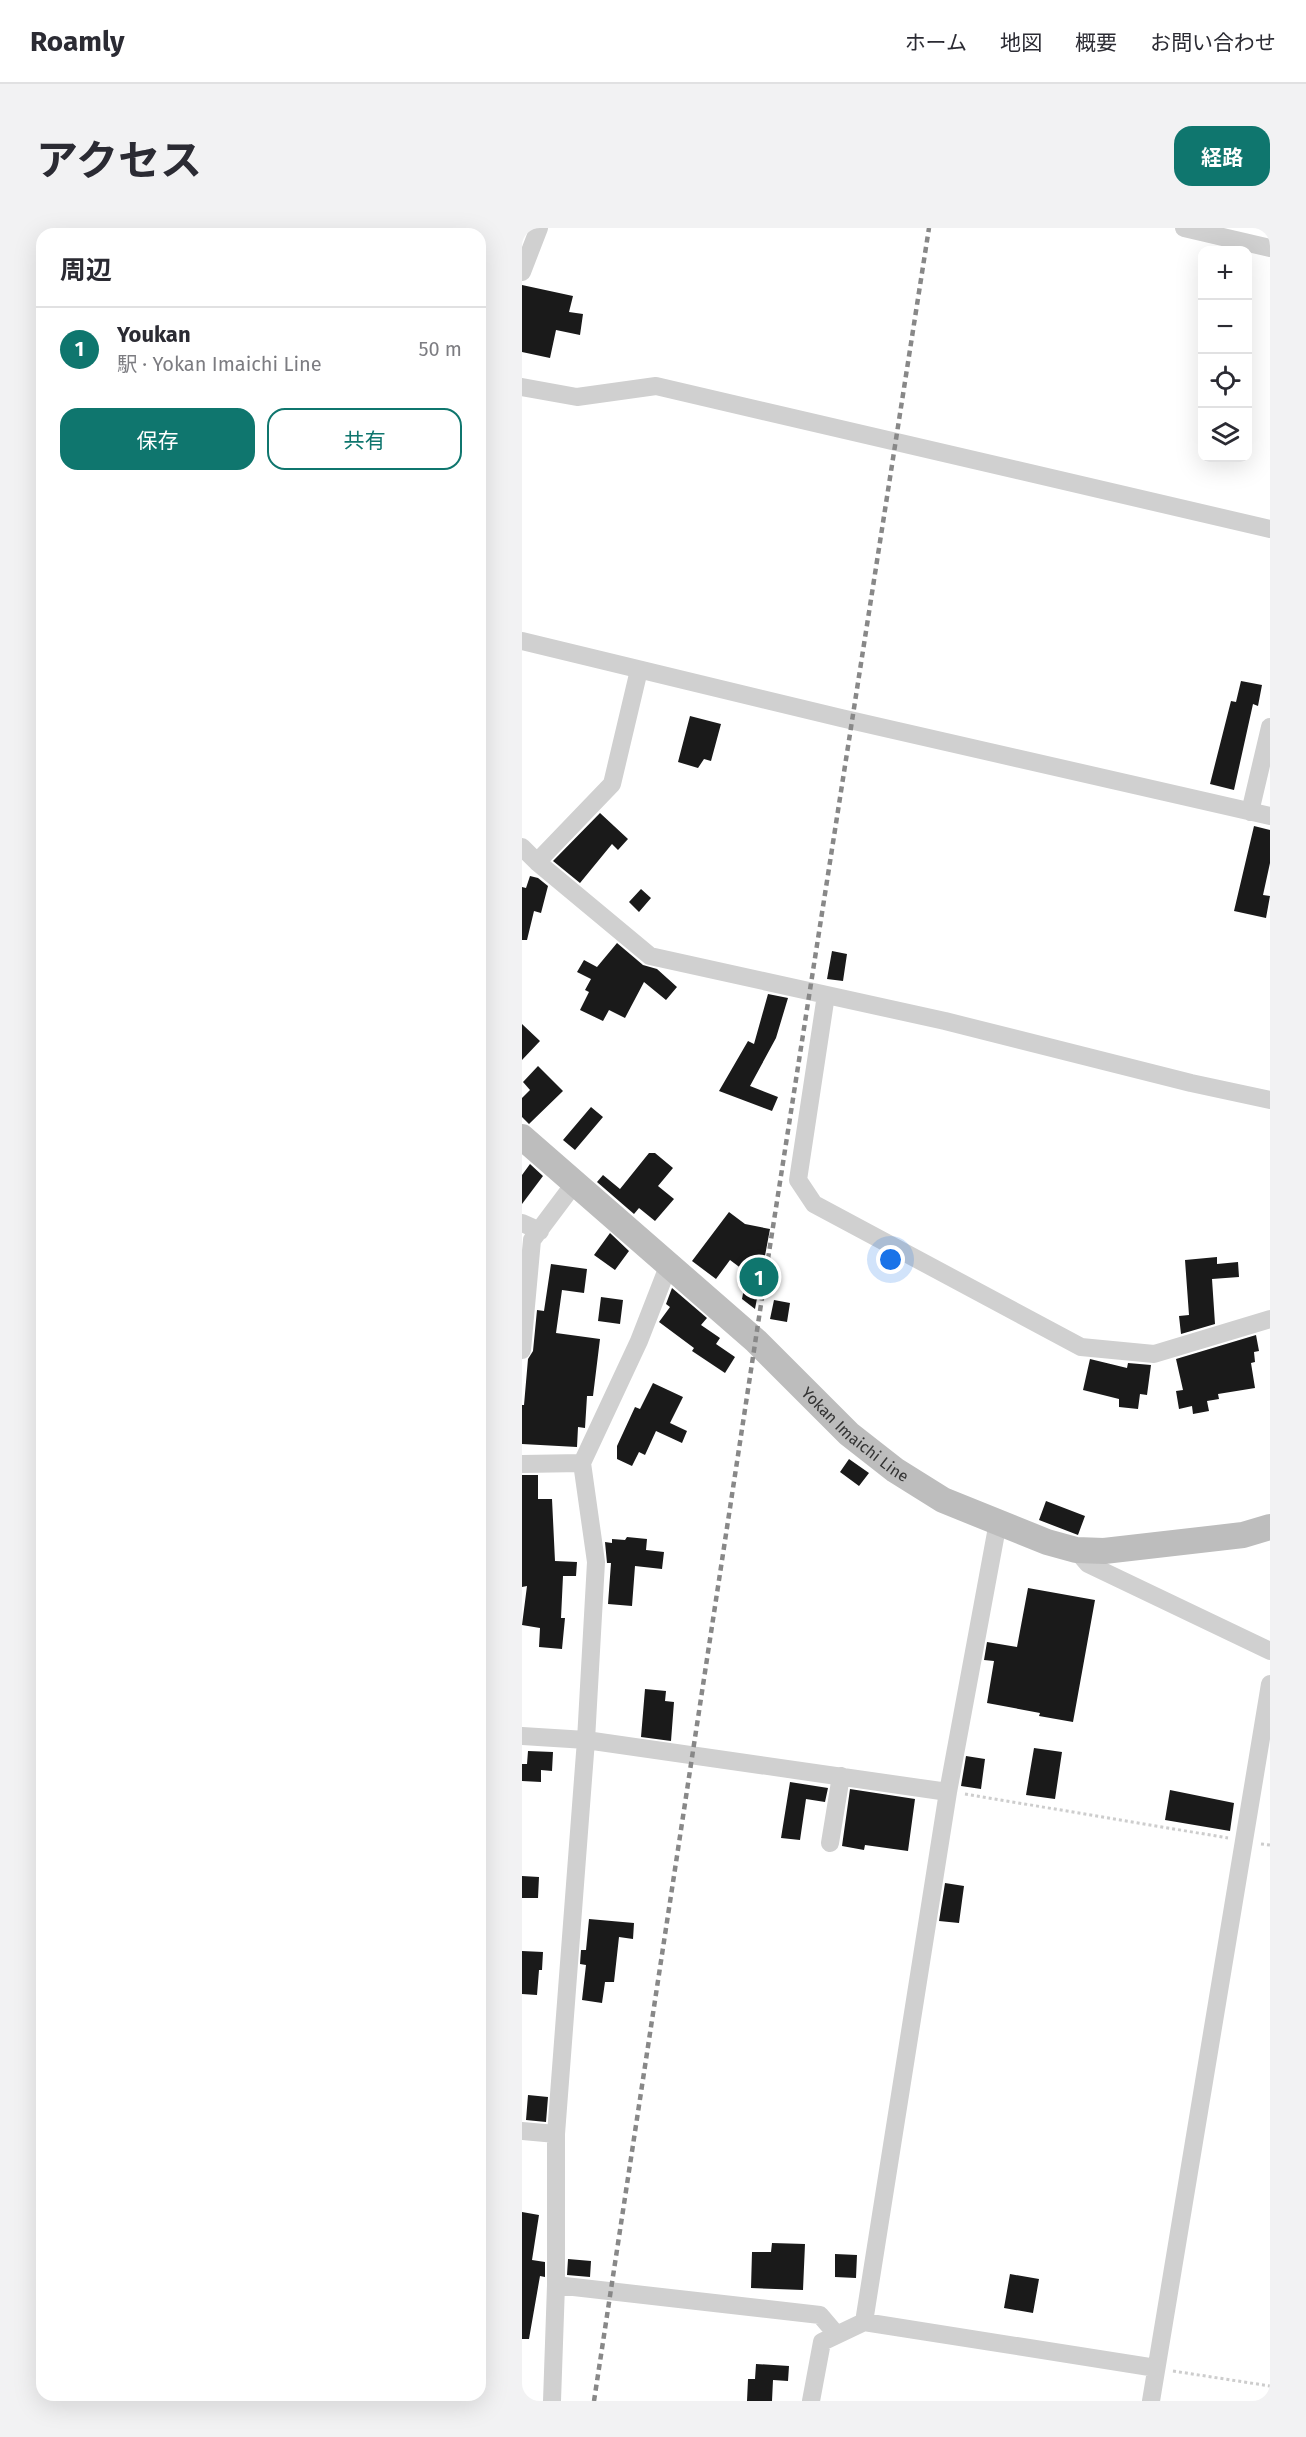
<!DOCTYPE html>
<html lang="ja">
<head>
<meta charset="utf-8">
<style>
  :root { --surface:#fff; --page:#f2f2f3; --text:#2b2b33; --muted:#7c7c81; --line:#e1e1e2; --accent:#0f766e }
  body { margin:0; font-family:"Fira Sans","Noto Sans JP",sans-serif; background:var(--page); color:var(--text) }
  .controls { position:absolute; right:18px; top:18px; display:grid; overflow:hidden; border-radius:12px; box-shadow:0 6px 24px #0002 }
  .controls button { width:54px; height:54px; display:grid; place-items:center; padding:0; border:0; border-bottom:2px solid var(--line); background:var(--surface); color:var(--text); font:30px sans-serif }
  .you { position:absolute; left:369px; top:1032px; width:21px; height:21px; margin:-15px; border:4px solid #fff; border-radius:50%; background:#1a73e8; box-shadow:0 0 0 9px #1a73e833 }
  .badge { display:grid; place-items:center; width:39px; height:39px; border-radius:50%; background:var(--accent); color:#fff; font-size:20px; font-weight:700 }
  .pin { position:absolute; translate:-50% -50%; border:3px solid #fff; box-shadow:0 2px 6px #0006 }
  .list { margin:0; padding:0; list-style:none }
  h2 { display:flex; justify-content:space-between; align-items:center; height:78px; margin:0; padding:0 24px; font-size:26px }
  h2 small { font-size:20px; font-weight:400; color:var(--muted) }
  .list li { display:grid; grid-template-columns:39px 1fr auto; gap:18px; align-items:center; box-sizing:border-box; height:84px; padding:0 24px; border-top:2px solid var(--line) }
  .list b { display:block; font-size:22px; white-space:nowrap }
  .list p { margin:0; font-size:20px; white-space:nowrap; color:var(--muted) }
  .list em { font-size:20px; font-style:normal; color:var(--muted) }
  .actions { display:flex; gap:12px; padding:18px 24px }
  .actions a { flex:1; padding:14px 0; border:2px solid var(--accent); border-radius:18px; text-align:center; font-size:21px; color:var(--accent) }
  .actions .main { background:var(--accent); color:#fff }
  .icon { flex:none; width:33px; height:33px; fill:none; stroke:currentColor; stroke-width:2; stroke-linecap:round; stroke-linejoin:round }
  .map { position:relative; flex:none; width:748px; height:2173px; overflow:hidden; border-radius:18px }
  header { display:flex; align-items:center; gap:36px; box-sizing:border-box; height:84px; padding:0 30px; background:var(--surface); border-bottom:2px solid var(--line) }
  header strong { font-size:28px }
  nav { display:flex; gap:33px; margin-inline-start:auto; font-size:21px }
  .intro { display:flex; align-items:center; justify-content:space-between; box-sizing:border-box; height:144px; padding:0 36px }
  h1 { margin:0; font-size:42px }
  .button { padding:15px 27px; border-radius:18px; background:var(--accent); color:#fff; font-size:21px; font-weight:700 }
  main { display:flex; gap:36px; padding:0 36px }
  aside { flex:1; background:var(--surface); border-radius:18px; box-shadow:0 6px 24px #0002 }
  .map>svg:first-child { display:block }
  .building { fill:#1a1a1a }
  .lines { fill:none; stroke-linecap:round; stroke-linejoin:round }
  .path { stroke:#cdcdcd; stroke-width:3; stroke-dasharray:3 3; stroke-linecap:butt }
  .minor { stroke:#d0d0d0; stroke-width:18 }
  .secondary { stroke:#bdbdbd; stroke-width:26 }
  .rail { stroke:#888; stroke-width:4.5; stroke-dasharray:6 4.5; stroke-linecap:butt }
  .labels { text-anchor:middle; stroke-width:6; stroke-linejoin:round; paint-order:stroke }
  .street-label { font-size:16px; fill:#333; stroke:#fff }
</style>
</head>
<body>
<header>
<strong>Roamly</strong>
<nav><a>ホーム</a><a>地図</a><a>概要</a><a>お問い合わせ</a></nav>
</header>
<div class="intro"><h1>アクセス</h1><a class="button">経路</a></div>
<main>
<aside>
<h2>周辺<small></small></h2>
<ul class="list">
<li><span class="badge">1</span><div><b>Youkan</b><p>駅 · Yokan Imaichi Line</p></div><em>50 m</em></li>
</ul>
<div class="actions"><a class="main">保存</a><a>共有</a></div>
</aside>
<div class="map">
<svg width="748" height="2173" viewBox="0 0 748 2173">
  <rect width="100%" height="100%" fill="#fff"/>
  <path class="building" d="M0,57l51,11 -4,16 14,2 -3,21 -24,-5 -6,28 -28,-6z
    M719,453l21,4 -4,21 -5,-2 -19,86 -24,-6 21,-83 5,1z
    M168,488l31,8 -10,37 -7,-2 -6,9 -20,-6z
    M78,585l28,26 -10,11 -6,-6 -32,39 -27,-22z
    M732,598l16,4v33l-7,32 7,1 -4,22 -32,-7z
    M8,648l8,2 10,8 -7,27 -7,-2 -7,29h-5v-53l4,1z
    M119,661l10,9 -12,14 -10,-10z
    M95,715l26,22 14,4 20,18 -11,13 -22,-18 -19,36 -16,-8 -6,11 -23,-11 9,-18 -4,-2 6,-11 -14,-7 7,-12 13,7z
    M310,723l15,3 -4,27 -16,-2z
    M246,766l20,4 -12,40 -26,48 28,11 -6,14 -53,-20 29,-50 6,3z
    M0,796l18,17 -18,19z
    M16,838l25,25 -34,33 -7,-7v-19l8,-8 -7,-8z
    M69,879l12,10 -28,33 -12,-10z
    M127,925h6l18,15 -15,18 16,13 -19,22 -16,-13 -5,6 -37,-32 6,-7 17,14z
    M8,936l13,12 -21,28v-29z
    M207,984l16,12 25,5 -15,80 -13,-10 8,-42 -8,12 -12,-9 -14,19 -24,-18z
    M88,1005l19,18 -14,19 -21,-15z
    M695,1029v7l21,-2 1,15 -27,2 3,45 -34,10 -2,-18 10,-1 -4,-55z
    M29,1036l36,5 -3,24 -22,-3 -6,43 44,6 -7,57h-6l-2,32 -7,-1 -1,20 -55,-3v-39h2l4,-46 5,-8 4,-41 7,1z
    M150,1060l35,30 -6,7 19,13 -4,6 19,13 -10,16 -33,-22 2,-3 -35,-26 11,-15 -4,-3z
    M79,1069l22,3 -3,24 -22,-3z
    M252,1072l16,3 -3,19 -17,-3z
    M734,1107l3,16 -5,1 1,10 -4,1 4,25 -37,6 1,5 -12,2 2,10 -16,3 -1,-8 -13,3 -3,-18 7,-1 -7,-31z
    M568,1131l37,9 1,-5 23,2 -4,30 -7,-1 -2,15 -19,-2v-8l-36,-9z
    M131,1155l30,14 -13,26 17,8 -5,12 -26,-12 -11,24 -6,-3 -7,14 -15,-7v-13l18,-39 5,2z
    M327,1231l20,14 -10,13 -19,-14z
    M0,1247h16v24h14l3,62 22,1 -1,14h-13l-2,42h4l-3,31 -23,-2 1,-19 -18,-3 5,-39 -5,1z
    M524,1273l39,15 -7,19 -39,-15z
    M105,1309l20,2 -1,11 18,2 -2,17 -27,-3 -3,40 -24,-2 3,-41h-4l-2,-21 7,1v-4l13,1z
    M506,1360l67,12 -22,122 -34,-6 1,-3 -53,-10 7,-42 -10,-1 3,-18 30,5z
    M123,1461l21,2 -1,10 9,1 -3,39 -30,-4z
    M512,1520l28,4 -7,47 -29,-4z
    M6,1523l25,1 -1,19 -11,-1v12l-19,-1v-17h5z
    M444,1528l19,3 -4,30 -20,-3z
    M268,1554l38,6 -3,14 -19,-3 -6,41 -19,-2z
    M328,1561l65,10 -7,52 -43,-6 -1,5 -22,-4z
    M648,1562l64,13 -4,28 -65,-11z
    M0,1648l17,1 -1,21h-16z
    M423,1655l19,3 -5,37 -20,-2z
    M67,1691l45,4 -1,16 -14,-2 -5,45h-9l-3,21 -20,-3 4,-35 -6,-1 1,-14h5z
    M0,1723l21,1 -1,18h-3l-2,25 -15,-1z
    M6,1867l20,2 -2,25 -20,-2z
    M0,1984l17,3 -7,45 13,2v15l-5,-1 -11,63h-7z
    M250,2015l33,1 -2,46 -52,-2 1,-36h19z
    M313,2026l22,1 -1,23 -21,-1z
    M46,2031l23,2 -1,16 -23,-2z
    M488,2046l29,5 -6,34 -29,-5z
    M234,2136l33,2 -1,15 -15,-1 -1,21h-25l1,-22h7z"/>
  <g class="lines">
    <path class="path" d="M443,1566l263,44
      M739,1616l9,1
      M651,2143l97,15"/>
    <path class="minor" d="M662,0l86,20
      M0,44l17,-44
      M0,159l55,10 79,-11 614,143
      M0,413l319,77 429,98
      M728,584l20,-85
      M0,619l15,15 113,94 295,65 246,62 79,17
      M15,634l75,-78 27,-114
      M304,767l-28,185 16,24 267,143 73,7 116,-35
      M0,995l18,8
      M0,1122l10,-110 42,-56
      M0,1236l60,-1
      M554,1322l12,14 182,87
      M0,1508l64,4 362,52
      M308,1615l11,-67
      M0,1903l34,3
      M34,2057l264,30 17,20
      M342,2094l84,-530 50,-270
      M30,2173l4,-116v-151l30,-394 10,-178 -14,-99 57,-122 30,-77
      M289,2173l11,-59 42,-20 292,46
      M629,2173l119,-717"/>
    <path class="secondary" id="s1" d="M0,909l234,204 93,93 46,36 48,30 104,42 29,8 28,1 139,-16 27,-8"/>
    <path class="rail" d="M72,2173l171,-1123 164,-1050"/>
  </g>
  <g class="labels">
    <g class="street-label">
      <text dy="6" stroke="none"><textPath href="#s1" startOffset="447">Yokan Imaichi Line</textPath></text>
    </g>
  </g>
</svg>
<div class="controls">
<button>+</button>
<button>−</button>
<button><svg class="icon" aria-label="locate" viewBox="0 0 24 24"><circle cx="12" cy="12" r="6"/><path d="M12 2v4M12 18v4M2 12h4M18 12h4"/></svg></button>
<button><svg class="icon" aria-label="layers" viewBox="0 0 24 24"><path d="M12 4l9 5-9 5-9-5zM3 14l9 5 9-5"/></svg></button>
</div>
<div class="you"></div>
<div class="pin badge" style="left:237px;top:1049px">1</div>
</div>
</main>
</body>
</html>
